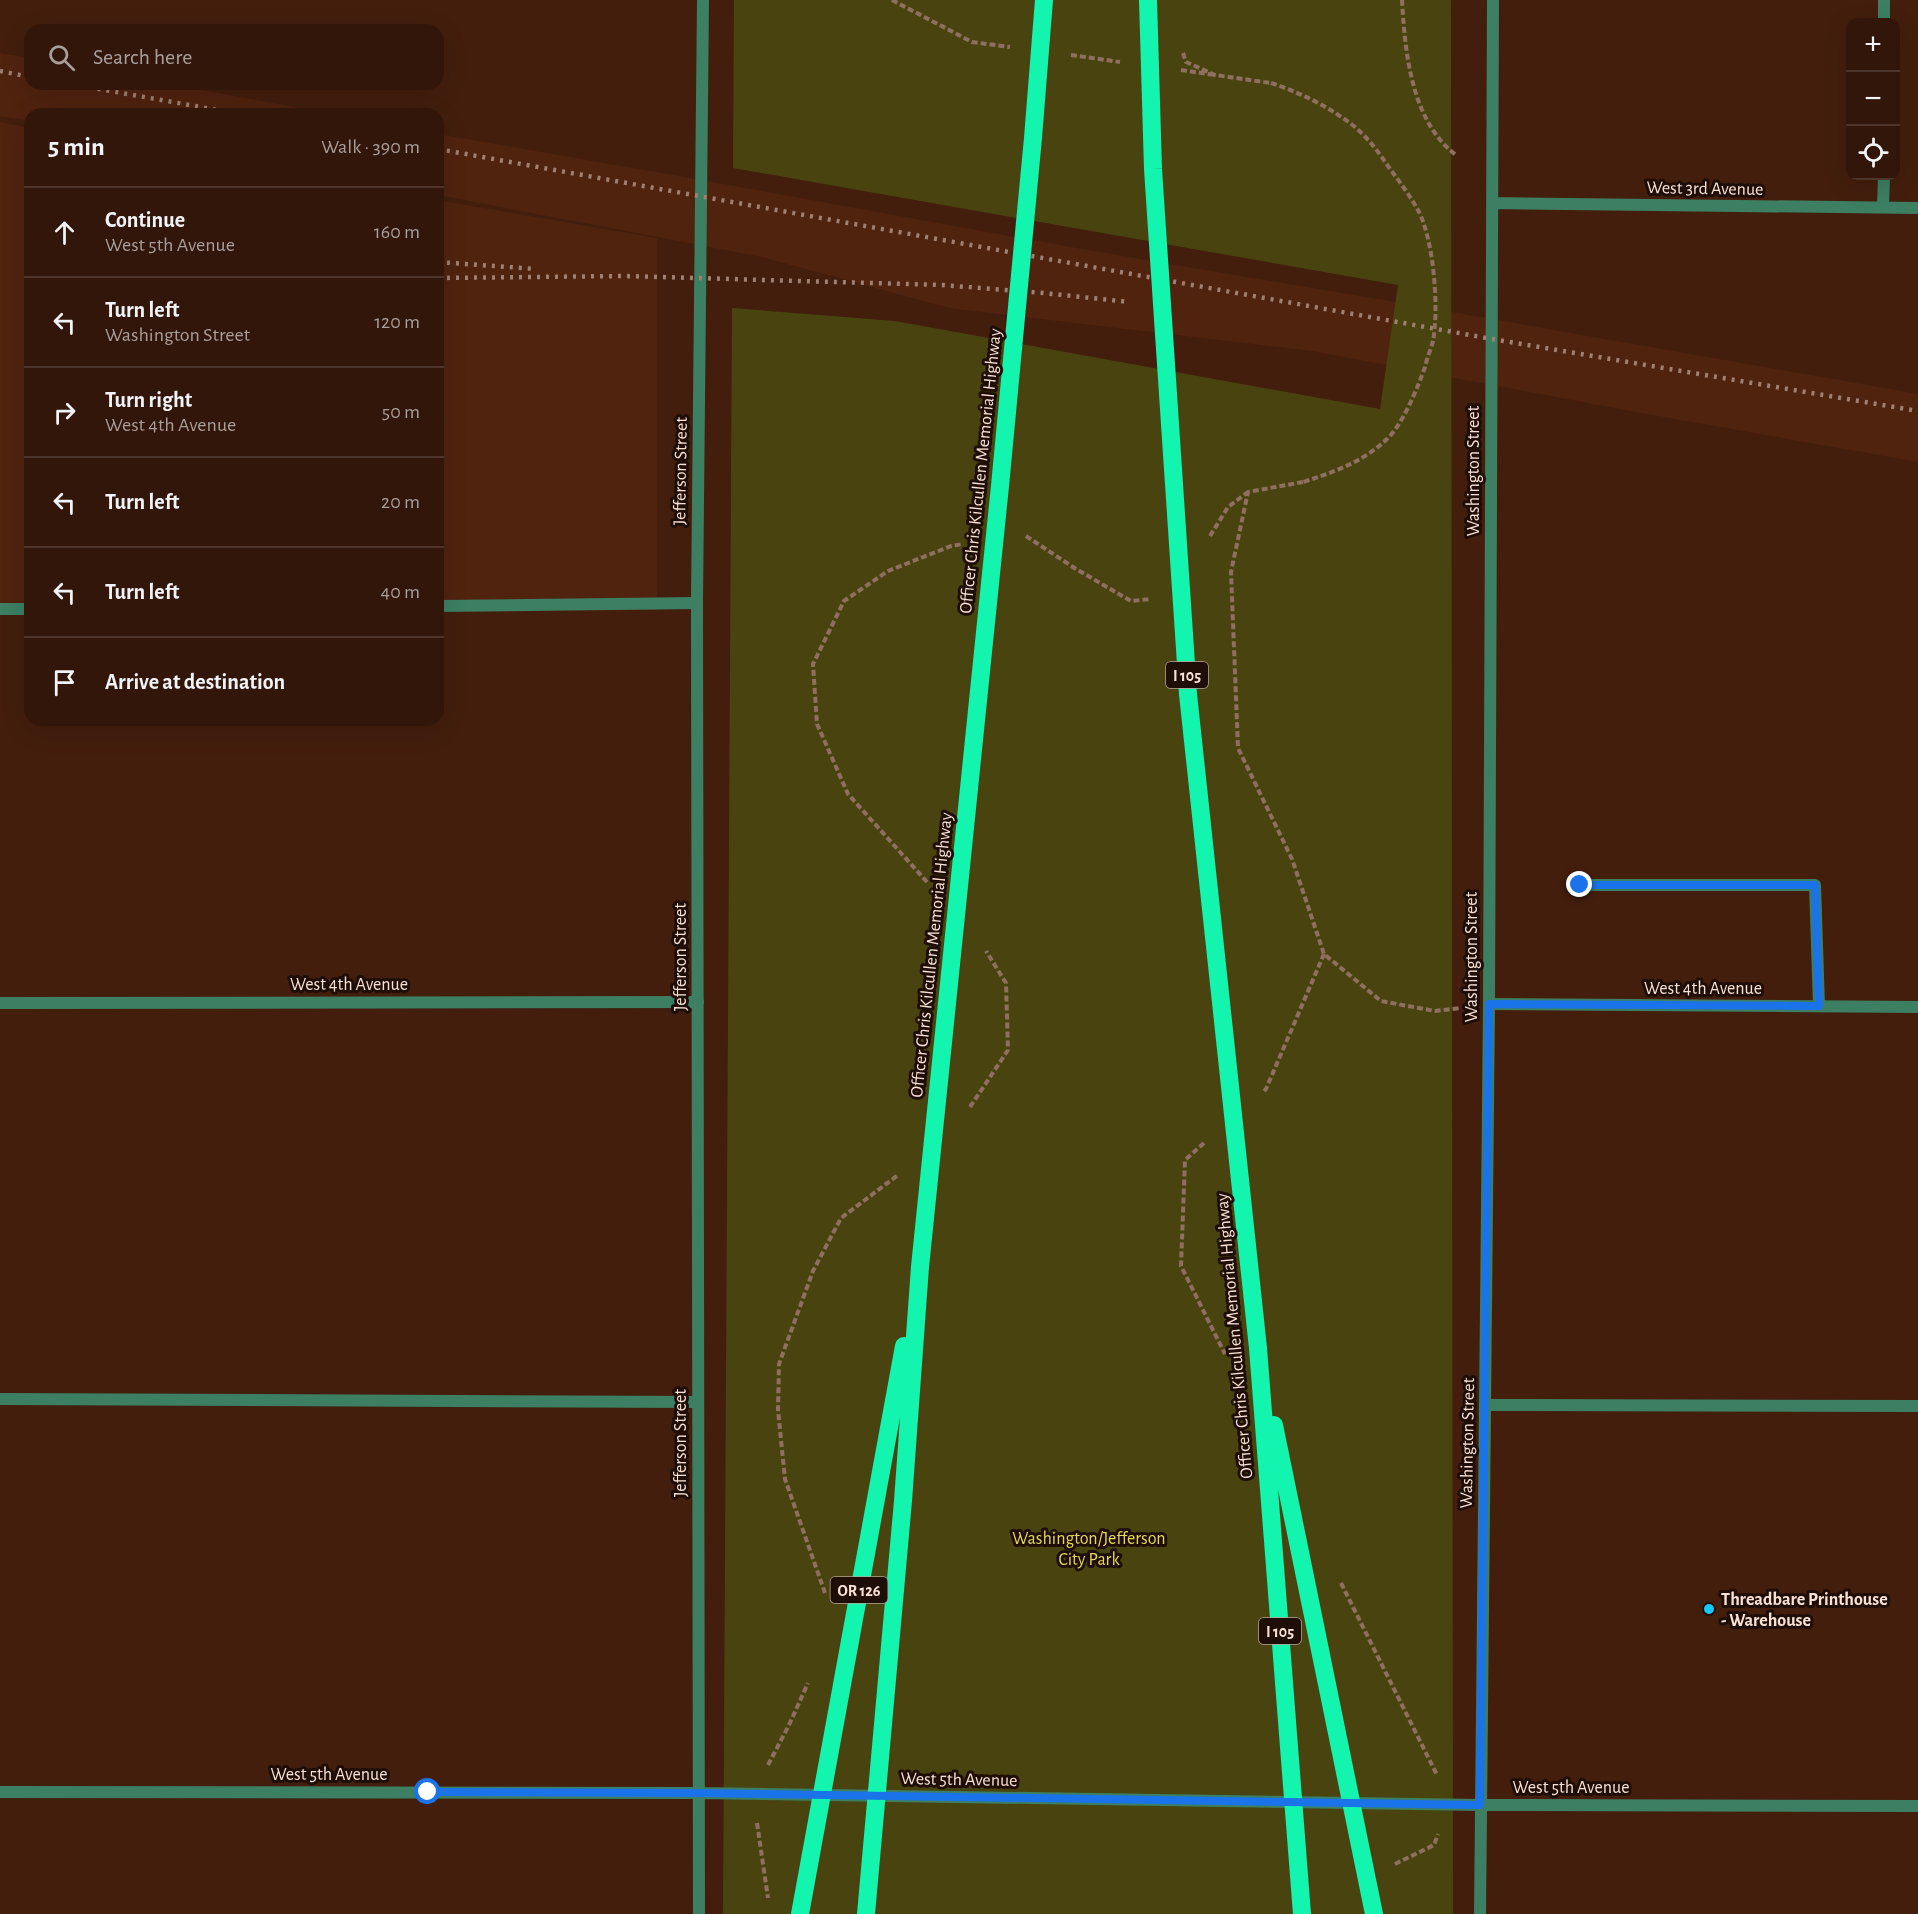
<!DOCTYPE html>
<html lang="en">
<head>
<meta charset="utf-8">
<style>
  :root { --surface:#32160a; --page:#3a1f13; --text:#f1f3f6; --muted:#a89f9c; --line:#4d352b }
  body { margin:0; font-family:"Alegreya Sans",sans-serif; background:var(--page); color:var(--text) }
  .controls { position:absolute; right:18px; top:18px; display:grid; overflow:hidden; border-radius:12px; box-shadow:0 6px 24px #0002 }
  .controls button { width:54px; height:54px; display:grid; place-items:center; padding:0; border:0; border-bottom:2px solid var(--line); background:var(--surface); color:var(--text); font:30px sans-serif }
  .stop { position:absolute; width:18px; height:18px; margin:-14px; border:4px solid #1a73e8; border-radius:50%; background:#fff }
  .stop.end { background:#1a73e8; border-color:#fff; box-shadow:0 2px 6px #0008 }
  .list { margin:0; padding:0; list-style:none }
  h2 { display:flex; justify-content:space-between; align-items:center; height:78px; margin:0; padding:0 24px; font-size:26px }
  h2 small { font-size:20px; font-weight:400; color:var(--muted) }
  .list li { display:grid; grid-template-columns:39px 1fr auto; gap:18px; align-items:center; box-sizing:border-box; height:90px; padding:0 24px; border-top:2px solid var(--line) }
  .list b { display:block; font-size:22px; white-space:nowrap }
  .list p { margin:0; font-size:20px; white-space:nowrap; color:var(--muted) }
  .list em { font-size:20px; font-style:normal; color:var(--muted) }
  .icon { flex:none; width:33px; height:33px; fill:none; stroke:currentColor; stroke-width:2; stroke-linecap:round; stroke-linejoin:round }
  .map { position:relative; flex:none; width:1918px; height:1914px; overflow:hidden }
  .search { position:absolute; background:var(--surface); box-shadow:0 6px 24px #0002; left:24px; top:24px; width:420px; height:66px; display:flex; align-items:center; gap:15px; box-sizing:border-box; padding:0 21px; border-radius:18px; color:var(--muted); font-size:22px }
  .panel { position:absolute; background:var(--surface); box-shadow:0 6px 24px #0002; left:24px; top:108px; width:420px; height:618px; border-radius:18px }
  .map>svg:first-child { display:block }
  .built { fill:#50230f }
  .green { fill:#49440f }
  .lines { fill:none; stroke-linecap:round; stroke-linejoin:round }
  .path { stroke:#8f6f60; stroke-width:4; stroke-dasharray:6 3; stroke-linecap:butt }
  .service { stroke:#3c7f62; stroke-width:12 }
  .minor { stroke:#3c7f62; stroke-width:12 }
  .tertiary { stroke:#3c7f62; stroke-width:12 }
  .rail { stroke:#9f8072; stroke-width:4.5; stroke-dasharray:3 6; stroke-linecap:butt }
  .path-bridge { stroke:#8f6f60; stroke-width:4; stroke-dasharray:6 3; stroke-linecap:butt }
  .motorway-bridge { stroke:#13f5af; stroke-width:18 }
  .route { stroke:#1a73e8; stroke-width:8 }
  .poi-dot { fill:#12cafb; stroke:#1e0e07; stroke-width:2 }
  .labels { text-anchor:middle; stroke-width:6; stroke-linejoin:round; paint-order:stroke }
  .shield { fill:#1e0e07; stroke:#b7a197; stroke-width:1.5 }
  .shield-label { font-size:16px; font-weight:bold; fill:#f9e0d5 }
  .street-label { font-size:18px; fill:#f9e0d5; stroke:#1e0e07 }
  .park-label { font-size:18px; fill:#e6d953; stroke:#1e0e07 }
  .poi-label { font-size:18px; font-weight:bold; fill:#f9e0d5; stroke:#1e0e07; text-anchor:start }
</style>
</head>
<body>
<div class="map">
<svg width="1918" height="1914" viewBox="0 0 1918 1914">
  <rect width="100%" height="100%" fill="#431e0d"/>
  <path class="built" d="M0,53l30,5v26h141l160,30h-301v7l-30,-5z
    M0,122l30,6v482h-30z
    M438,134l286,50 358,65 319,54 517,91v68l-282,-50 -324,-61 -363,-43 -187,-51 -324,-62z
    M438,200l219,38v372h-219z"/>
  <path class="green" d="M734,0h717l2,1914h-730l9,-1606 163,13 485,88 18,-124 -665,-117z"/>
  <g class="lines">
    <path class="path" d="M892,0l80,42 38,5
      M1402,0c3,52 9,121 54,155
      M1183,53l3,9 29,13 56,8
      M1071,55l49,7
      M1181,70l34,5
      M1303,482l-55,10 -17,80 7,176 54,111 32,95 57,47 54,10 26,-3
      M1026,536l50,33 55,32 19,-2
      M1210,536l18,-29 20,-15
      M927,882l-79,-88 -31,-70 -4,-60 31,-63 44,-30 63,-25 12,-2
      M1264,1091l2,-2 58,-135
      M970,1107l38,-57 -2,-67 -20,-32
      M1204,1143l-19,17 -4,106 44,88
      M1341,1583l96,192
      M825,1593l-40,-114 -7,-69 1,-46 34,-93 28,-53 57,-43
      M768,1765l21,-40 19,-42
      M757,1823l11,75
      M1395,1864l39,-19 4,-11"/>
    <path class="service" d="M1884,22v-22
      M1883,207l1,-31
      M438,606l259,-3
      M0,609h30
      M1580,885h235l4,121
      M0,1399l697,3
      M1486,1405l432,1"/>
    <path class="minor" d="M0,1003l698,-1
      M1489,1004l429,3"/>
    <path class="tertiary" d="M1492,203l426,5
      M0,1792l700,1 780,12 438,1
      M699,1914l-2,-1311 6,-603
      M1480,1914l9,-910 4,-1004"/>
    <path class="rail" d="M0,71l30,6
      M71,84l169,30
      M438,149l1054,190 426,72
      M438,262l98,7
      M438,278l187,-2 317,9 101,8 87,9"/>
    <path class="path-bridge" d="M1271,83c30,10 59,24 84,44 14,12 25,27 35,42 10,13 20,27 28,41 16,30 21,98 15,131 -2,8 -6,17 -8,26 -7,20 -22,57 -38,72 -24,23 -53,33 -84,43"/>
    <path class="motorway-bridge" d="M1148,0l5,169 35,525 70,654 44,566
      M1274,1425l100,489
      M800,1914l104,-568
      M866,1914l37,-413 17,-234 80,-781 33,-348 11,-138"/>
  </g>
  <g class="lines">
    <path class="route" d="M428,1792l272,1 780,12 9,-801 330,2 -4,-121h-235"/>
  </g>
  <circle class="poi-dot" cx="1709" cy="1609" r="6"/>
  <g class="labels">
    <g class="shield">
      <rect x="1166" y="662" width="42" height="26" rx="4.5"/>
      <rect x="830.5" y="1577" width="57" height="26" rx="4.5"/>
      <rect x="1259" y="1618" width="42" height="26" rx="4.5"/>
    </g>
    <g class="shield-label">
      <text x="1187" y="681">I 105</text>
      <text x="859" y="1596">OR 126</text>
      <text x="1280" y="1637">I 105</text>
    </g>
    <g class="street-label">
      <text transform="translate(1705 188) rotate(1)" y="6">West 3rd Avenue</text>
      <text transform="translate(680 471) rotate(-89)" y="6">Jefferson Street</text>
      <text transform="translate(980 471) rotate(-84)" y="6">Officer Chris Kilcullen Memorial Highway</text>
      <text transform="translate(1473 471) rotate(-90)" y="6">Washington Street</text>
      <text transform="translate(931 955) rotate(-84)" y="6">Officer Chris Kilcullen Memorial Highway</text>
      <text transform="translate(680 957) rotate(-90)" y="6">Jefferson Street</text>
      <text transform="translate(1471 957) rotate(-90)" y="6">Washington Street</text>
      <text x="349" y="990">West 4th Avenue</text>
      <text x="1703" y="994">West 4th Avenue</text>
      <text transform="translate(1234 1336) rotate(-95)" y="6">Officer Chris Kilcullen Memorial Highway</text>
      <text transform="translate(680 1443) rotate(-90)" y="6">Jefferson Street</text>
      <text transform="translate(1467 1443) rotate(-89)" y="6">Washington Street</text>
      <text x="329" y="1780">West 5th Avenue</text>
      <text transform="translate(959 1779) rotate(1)" y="6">West 5th Avenue</text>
      <text x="1571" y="1793">West 5th Avenue</text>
    </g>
    <g class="park-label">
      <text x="1089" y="1544">Washington/Jefferson<tspan x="1089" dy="21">City Park</tspan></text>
    </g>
    <g class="poi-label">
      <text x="1721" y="1605">Threadbare Printhouse<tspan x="1721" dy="21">- Warehouse</tspan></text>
    </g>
  </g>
</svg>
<div class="controls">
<button>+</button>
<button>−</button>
<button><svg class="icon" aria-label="locate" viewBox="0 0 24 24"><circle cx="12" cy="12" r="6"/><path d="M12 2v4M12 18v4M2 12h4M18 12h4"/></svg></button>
</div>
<div class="stop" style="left:428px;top:1792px"></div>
<div class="stop end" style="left:1580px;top:885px"></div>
<div class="search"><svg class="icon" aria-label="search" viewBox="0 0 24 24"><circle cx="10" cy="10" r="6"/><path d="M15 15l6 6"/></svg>Search here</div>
<section class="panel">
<h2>5 min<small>Walk · 390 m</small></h2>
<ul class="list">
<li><svg class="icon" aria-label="ahead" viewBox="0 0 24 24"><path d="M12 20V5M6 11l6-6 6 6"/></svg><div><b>Continue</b><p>West 5th Avenue</p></div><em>160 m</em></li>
<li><svg class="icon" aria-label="left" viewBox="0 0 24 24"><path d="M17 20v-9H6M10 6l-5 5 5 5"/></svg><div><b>Turn left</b><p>Washington Street</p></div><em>120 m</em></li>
<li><svg class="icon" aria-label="right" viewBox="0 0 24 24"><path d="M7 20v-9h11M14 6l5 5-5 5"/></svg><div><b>Turn right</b><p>West 4th Avenue</p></div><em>50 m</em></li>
<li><svg class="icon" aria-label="left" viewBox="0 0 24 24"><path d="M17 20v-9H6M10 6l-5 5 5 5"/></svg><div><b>Turn left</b></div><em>20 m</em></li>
<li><svg class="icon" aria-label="left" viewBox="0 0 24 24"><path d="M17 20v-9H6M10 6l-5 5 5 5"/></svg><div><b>Turn left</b></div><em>40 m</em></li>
<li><svg class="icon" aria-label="arrive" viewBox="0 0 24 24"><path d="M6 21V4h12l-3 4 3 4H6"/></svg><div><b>Arrive at destination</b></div></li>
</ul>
</section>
</div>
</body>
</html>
